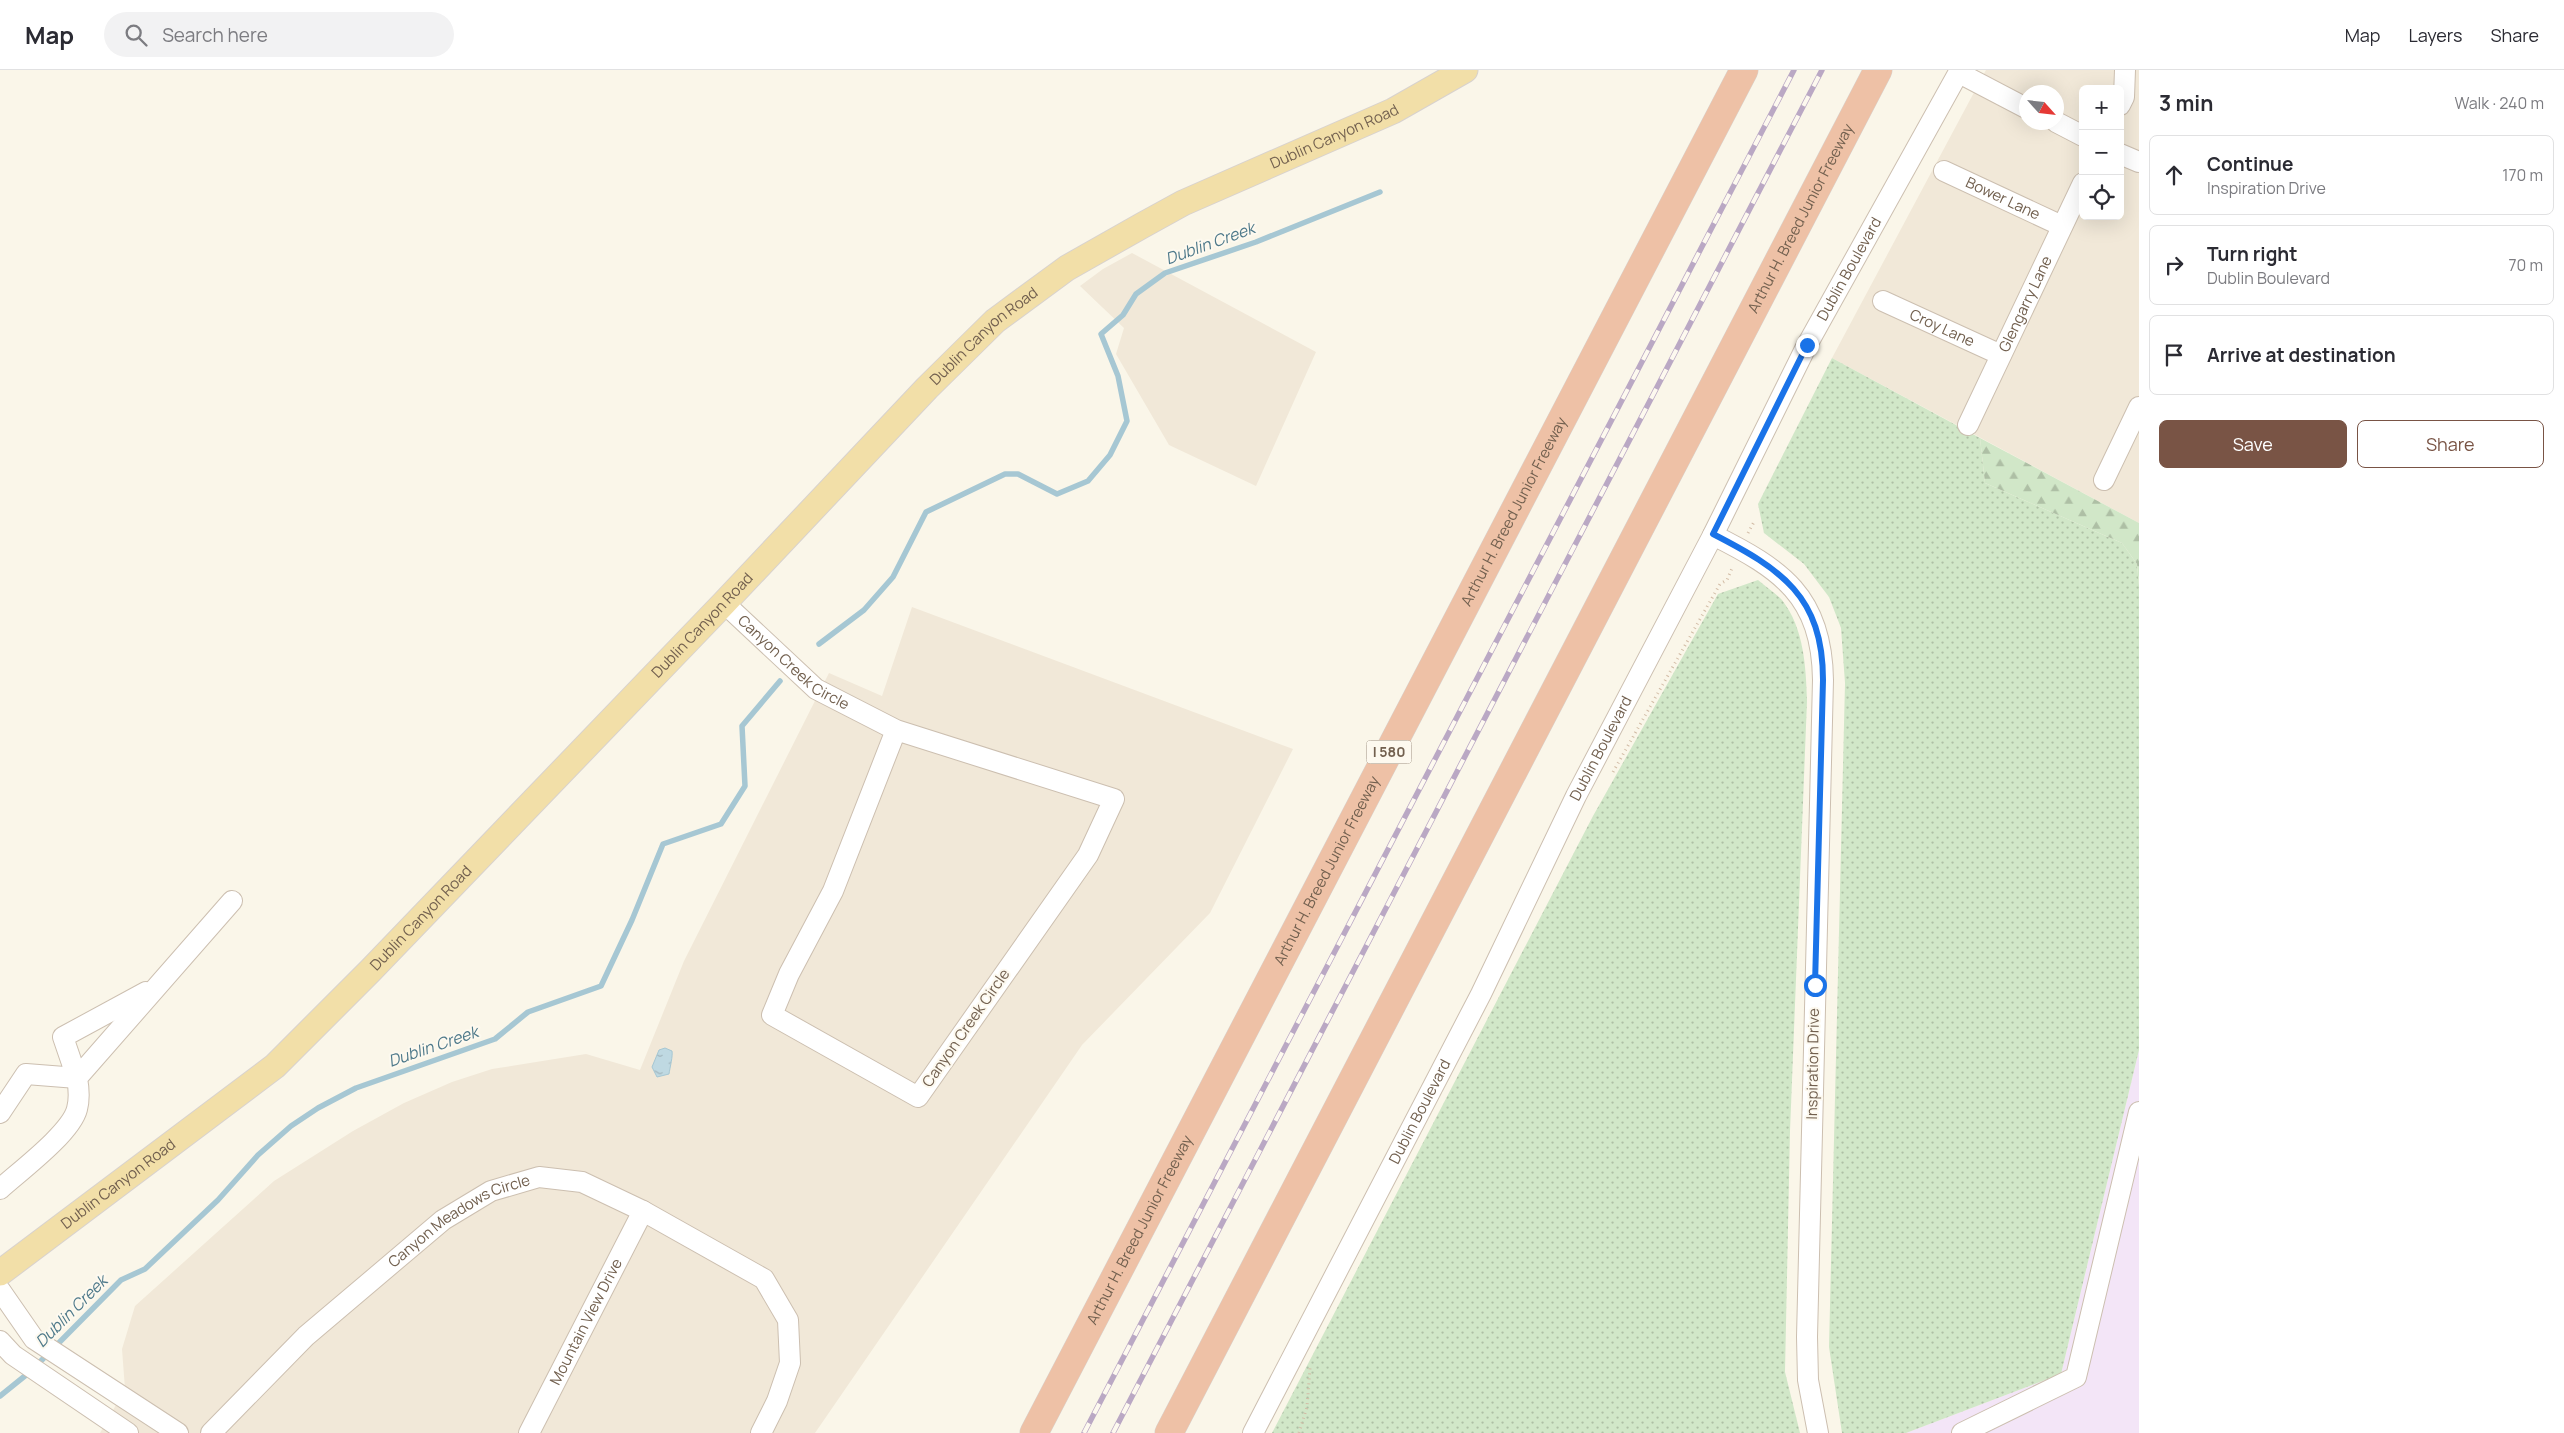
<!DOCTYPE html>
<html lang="en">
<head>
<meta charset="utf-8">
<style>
  :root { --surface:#fff; --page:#f2f2f3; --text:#2b2b33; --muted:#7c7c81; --line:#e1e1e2; --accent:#795445 }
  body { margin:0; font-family:Manrope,sans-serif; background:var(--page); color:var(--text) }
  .controls { position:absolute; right:15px; top:15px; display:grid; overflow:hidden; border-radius:8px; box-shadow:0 5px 20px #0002 }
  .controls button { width:45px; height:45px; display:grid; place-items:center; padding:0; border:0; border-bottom:1px solid var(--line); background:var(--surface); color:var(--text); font:25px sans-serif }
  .compass { position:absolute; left:2019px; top:15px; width:45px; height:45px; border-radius:50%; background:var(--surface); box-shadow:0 5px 20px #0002; rotate:117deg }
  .stop { position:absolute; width:15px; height:15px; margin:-11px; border:4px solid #1a73e8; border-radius:50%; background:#fff }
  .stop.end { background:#1a73e8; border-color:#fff; box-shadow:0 1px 5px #0008 }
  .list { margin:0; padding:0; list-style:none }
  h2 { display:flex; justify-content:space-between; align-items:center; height:65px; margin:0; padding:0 20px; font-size:21px }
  h2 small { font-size:16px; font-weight:400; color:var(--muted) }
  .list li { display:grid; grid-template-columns:32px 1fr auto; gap:15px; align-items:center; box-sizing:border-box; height:80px; margin:0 10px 10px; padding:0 10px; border:1px solid var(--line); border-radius:8px }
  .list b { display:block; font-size:19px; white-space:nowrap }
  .list p { margin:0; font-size:16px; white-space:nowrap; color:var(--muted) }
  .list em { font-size:16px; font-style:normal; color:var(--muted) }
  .actions { display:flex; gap:10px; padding:15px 20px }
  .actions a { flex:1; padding:11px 0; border:1px solid var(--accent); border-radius:8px; text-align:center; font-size:18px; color:var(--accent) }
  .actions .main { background:var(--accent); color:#fff }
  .icon { flex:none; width:28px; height:28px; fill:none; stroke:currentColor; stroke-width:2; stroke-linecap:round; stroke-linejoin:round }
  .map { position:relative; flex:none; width:2139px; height:1363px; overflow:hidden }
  header { display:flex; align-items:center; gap:30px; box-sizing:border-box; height:70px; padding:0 25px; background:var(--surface); border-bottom:1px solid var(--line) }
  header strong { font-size:24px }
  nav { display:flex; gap:28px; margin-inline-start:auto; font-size:18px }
  .search { width:350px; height:45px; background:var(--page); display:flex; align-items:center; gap:12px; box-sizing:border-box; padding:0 18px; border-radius:28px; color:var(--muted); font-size:19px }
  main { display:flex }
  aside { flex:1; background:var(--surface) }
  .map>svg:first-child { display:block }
  .residential { fill:#f1e8d8; fill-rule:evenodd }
  .education { fill:#f3e5f7 }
  .grass { fill:url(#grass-dots) }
  .forest { fill:url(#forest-firs) }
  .water { fill:url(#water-ripples); stroke:#a6c7d3 }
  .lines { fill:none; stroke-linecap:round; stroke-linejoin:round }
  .stream { stroke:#a6c7d3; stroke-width:5.5 }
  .minor-casing { stroke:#ccbfb0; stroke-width:22 }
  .major-casing { stroke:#d8d2ce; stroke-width:27 }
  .highway-casing { stroke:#d8d2ce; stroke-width:29 }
  .path { stroke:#d2bca6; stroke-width:3; stroke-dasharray:1 4; stroke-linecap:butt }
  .minor { stroke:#fff; stroke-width:20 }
  .major { stroke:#f2dfa8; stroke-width:25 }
  .highway { stroke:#eec1a6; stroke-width:28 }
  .rail-casing { stroke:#baa8c4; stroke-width:5.5 }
  .rail { stroke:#fdf9ef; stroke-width:4; stroke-dasharray:11; stroke-linecap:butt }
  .route { stroke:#1a73e8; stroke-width:6 }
  .labels { text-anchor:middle; stroke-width:4; stroke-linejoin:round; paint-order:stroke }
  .shield { fill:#fdf9ef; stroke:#9c8e7f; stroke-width:1 }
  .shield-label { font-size:14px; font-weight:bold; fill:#72604f }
  .street-label { font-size:15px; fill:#72604f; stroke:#fdf9ef }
  .water-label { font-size:16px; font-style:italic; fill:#4e798a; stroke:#fdf9ef }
</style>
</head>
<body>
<header>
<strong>Map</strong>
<div class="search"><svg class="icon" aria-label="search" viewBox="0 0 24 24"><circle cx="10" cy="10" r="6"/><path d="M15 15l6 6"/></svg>Search here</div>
<nav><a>Map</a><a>Layers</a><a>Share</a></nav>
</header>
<main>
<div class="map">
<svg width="2139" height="1363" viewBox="0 0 2139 1363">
  <defs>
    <pattern id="grass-dots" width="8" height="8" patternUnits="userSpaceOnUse" patternTransform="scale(1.25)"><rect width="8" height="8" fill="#d1e7c8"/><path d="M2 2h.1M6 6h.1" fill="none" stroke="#aebfa5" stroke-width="1.8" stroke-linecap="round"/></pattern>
    <pattern id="forest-firs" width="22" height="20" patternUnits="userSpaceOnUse" patternTransform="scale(1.25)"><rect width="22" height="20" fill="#d1e7c8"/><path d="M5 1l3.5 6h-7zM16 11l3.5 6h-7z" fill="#aebfa5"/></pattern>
    <pattern id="water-ripples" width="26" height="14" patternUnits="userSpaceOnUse" patternTransform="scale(1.25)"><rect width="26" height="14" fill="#bfd9e2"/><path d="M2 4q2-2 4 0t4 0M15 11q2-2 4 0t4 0" fill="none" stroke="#a0b3ba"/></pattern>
  </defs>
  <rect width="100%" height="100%" fill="#faf6e9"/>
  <path class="residential" d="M1986,0h153v453l-307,-165zM2083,19h37v127h-37zM2026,22h30v30h-30z
    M1132,183l184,99 -60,134 -87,-41 -53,-91 8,-26 -44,-42 23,-17z
    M912,537l381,142 -83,164 -128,132 -267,388h-715l25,-44 -3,-40 13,-43 139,-125 79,-50 51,-28 48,-21 40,-13 94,-15 54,16 44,-109 145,-288 53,23z"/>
  <path class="education" d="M2139,980v383h-233l155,-59z"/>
  <path class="grass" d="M1832,288l148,80 5,45 137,60 15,21 2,22v464l-78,324 -155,59h-64l-13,-86 16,-664 -4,-55 -12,-31 -25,-33 -40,-31 -6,-29z
    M1758,510c7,6 17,13 24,20 22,28 24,67 25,101l-17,430 -5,241 15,61h-528l321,-617 125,-222z"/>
  <path class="forest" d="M1980,368l159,85v63l-2,-22 -15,-21 -137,-60z"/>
  <path class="water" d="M665,978l7,3c1,5 -2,16 -3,23l-12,3 -5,-10 7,-17z"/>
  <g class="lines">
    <path class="stream" d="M819,574l45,-34 29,-33 33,-65 79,-38h13l39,20 31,-13 22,-26 17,-34 -9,-45 -17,-42 22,-19 13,-21 29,-21 91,-31 124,-50
      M0,1326l31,-25 90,-91 24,-11 73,-69 40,-45 33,-29 27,-18 38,-20 139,-49 33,-27 73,-26 31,-66 31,-76 58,-20 24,-38 -3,-60 38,-45"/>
    <g class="minor-casing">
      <g id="minor">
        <path d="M1959,3l67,35"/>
        <path d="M2120,35l4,-8 1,-27"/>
        <path d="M2056,52l27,14"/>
        <path d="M2120,84l19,8"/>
        <path id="s1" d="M1944,101l118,55"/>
        <path id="s2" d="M1883,231l118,54"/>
        <path id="s3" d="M1968,355l115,-242"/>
        <path d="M2104,410l35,-73"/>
        <path d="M1713,465c68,34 109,61 110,145l-16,657 1,43 10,53"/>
        <path id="s4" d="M724,533l92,86 80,41 218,69 -26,56 -170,242 -146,-82 17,-41 44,-83 63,-161"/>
        <path d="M0,1043l26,-39 51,4 -14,-41 83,-45"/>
        <path d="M0,1119c20,-18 71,-56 77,-80 3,-11 2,-20 0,-31l155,-177"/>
        <path d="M0,1220l34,49 144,94"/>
        <path d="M0,1271l13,14 115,78"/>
        <path id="s5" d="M211,1363l95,-97 137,-116 48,-29 48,-14 43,5 61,29 121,68 24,41 2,43 -13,38 -16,32"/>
        <path id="s6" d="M529,1363l114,-222"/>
        <path id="s7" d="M1253,1363l228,-439 95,-198 137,-261 94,-190 153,-275"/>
        <path d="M1962,1363l114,-56 63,-265"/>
      </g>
    </g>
    <g class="major-casing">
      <g id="major">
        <path id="s8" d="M0,1203l275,-207 95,-95 354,-368 203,-215 68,-67 72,-53 76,-43 40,-22 210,-92 72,-41"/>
      </g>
    </g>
    <g class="highway-casing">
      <g id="highway">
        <path id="s9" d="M1034,1363l710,-1363"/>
        <path id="s10" d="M1169,1363l709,-1363"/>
      </g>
    </g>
    <path class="path" d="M1748,463l6,-11
      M1613,702l107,-188 7,-4 6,-14
      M1299,1363l8,-26 3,-39"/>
    <use href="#minor" class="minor"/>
    <use href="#major" class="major"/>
    <use href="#highway" class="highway"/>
    <g class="rail-casing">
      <path id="rail" d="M1084,1363l710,-1363
        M1113,1363l709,-1363"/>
    </g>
    <use href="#rail" class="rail"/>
  </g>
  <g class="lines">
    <path class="route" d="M1807,275l-94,189c68,35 110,62 110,146l-8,305"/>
  </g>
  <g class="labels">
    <rect class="shield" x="1366.5" y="670.5" width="45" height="23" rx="4"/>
    <g class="shield-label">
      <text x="1389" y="687">I 580</text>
    </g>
    <g class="street-label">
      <text dy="5" stroke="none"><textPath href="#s8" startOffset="1768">Dublin Canyon Road</textPath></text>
      <text dy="5" stroke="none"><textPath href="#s1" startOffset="65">Bower Lane</textPath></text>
      <text dy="5" stroke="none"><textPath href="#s10" startOffset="1369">Arthur H. Breed Junior Freeway</textPath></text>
      <text dy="5" stroke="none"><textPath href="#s7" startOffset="1308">Dublin Boulevard</textPath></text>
      <text dy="5" stroke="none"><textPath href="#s3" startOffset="134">Glengarry Lane</textPath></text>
      <text dy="5" stroke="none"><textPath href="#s2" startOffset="65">Croy Lane</textPath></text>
      <text dy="5" stroke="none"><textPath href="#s8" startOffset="1362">Dublin Canyon Road</textPath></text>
      <text dy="5" stroke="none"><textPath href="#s9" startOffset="1039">Arthur H. Breed Junior Freeway</textPath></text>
      <text dy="5" stroke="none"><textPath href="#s8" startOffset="958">Dublin Canyon Road</textPath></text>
      <text dy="5" stroke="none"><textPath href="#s4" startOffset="92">Canyon Creek Circle</textPath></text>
      <text dy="5" stroke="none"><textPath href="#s7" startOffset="768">Dublin Boulevard</textPath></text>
      <text dy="5" stroke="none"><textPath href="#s9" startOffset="634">Arthur H. Breed Junior Freeway</textPath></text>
      <text dy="5" stroke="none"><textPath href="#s8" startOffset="552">Dublin Canyon Road</textPath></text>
      <text transform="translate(966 958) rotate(-55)" y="5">Canyon Creek Circle</text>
      <text transform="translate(1813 994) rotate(-89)" y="5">Inspiration Drive</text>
      <text dy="5" stroke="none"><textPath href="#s7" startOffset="362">Dublin Boulevard</textPath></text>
      <text dy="5" stroke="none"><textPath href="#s8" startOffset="148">Dublin Canyon Road</textPath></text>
      <text dy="5" stroke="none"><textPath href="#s5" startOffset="329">Canyon Meadows Circle</textPath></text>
      <text dy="5" stroke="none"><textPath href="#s9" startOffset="229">Arthur H. Breed Junior Freeway</textPath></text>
      <text dy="5" stroke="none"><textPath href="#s6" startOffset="125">Mountain View Drive</textPath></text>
    </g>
    <g class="water-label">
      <text transform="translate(1210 173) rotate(-20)" y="6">Dublin Creek</text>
      <text transform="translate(433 976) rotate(-19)" y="6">Dublin Creek</text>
      <text transform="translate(71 1241) rotate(-45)" y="6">Dublin Creek</text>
    </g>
  </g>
</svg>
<div class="controls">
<button>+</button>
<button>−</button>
<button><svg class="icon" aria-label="locate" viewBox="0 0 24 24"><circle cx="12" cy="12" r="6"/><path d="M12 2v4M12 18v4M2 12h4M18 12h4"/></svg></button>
</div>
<svg class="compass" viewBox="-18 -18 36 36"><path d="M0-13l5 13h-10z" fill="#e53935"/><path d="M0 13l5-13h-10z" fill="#7c7c81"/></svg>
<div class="stop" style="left:1815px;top:915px"></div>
<div class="stop end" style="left:1807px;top:275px"></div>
</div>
<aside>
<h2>3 min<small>Walk · 240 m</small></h2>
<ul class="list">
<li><svg class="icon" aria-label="ahead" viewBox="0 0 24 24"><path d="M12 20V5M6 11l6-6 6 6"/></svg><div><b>Continue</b><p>Inspiration Drive</p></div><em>170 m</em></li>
<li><svg class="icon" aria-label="right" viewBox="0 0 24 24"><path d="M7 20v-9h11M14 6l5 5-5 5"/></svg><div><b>Turn right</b><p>Dublin Boulevard</p></div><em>70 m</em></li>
<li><svg class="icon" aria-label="arrive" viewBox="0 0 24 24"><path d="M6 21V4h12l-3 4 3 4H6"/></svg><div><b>Arrive at destination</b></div></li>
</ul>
<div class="actions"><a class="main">Save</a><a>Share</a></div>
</aside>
</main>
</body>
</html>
